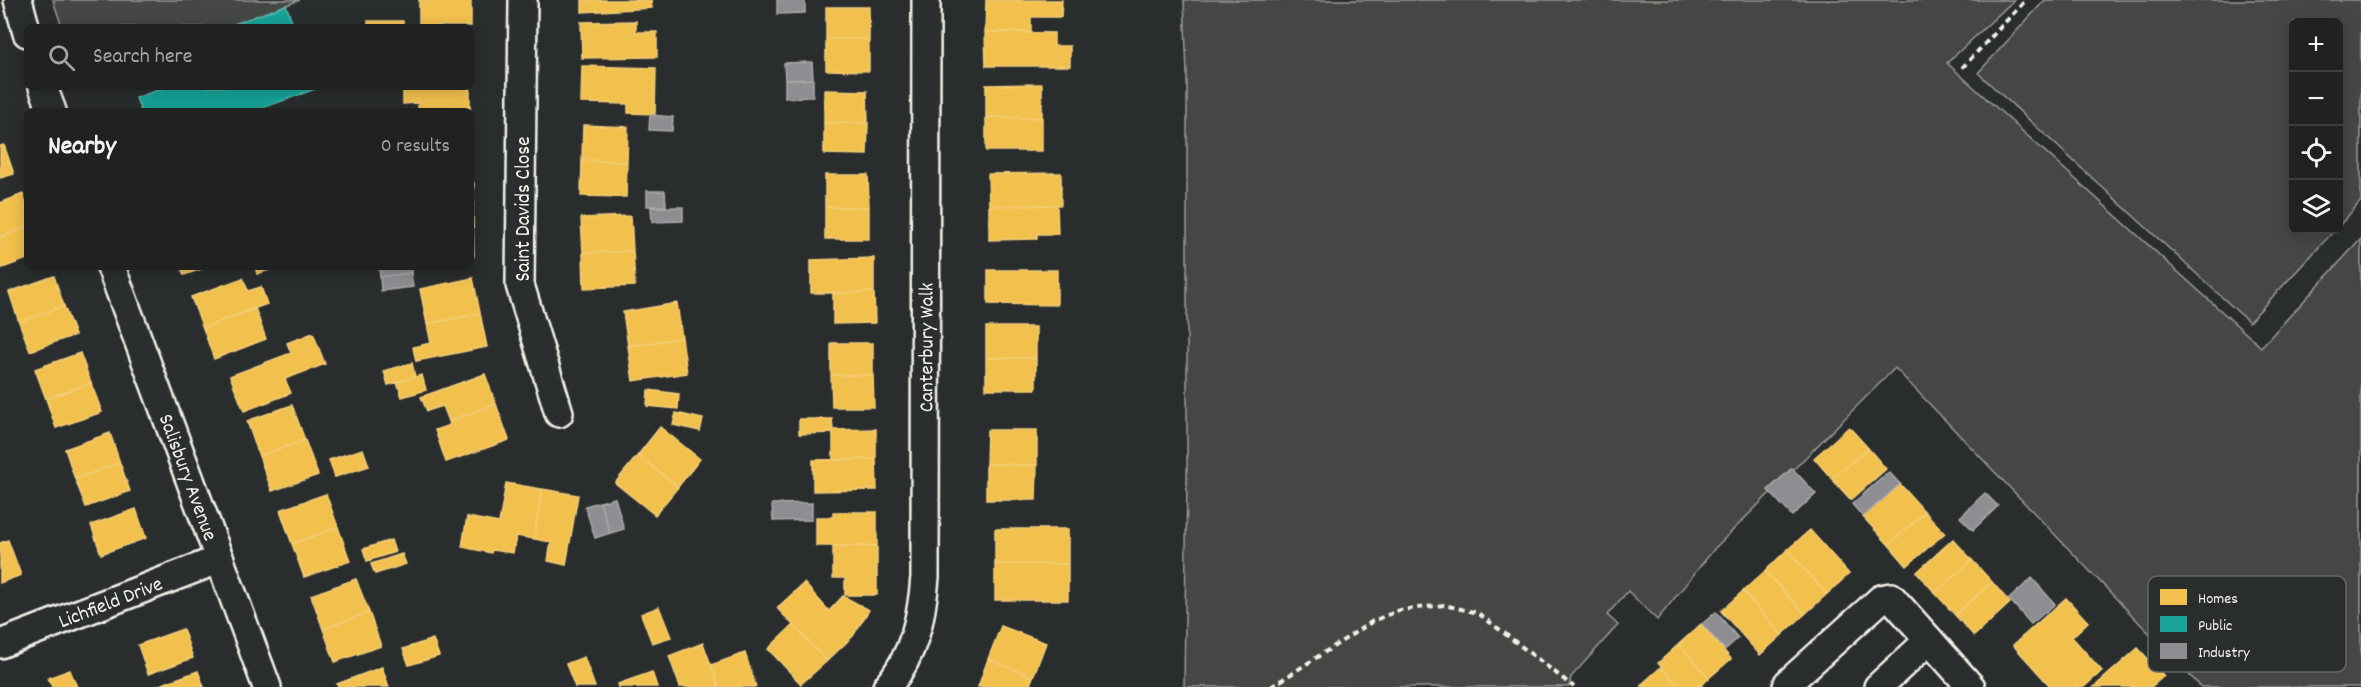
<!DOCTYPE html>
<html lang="en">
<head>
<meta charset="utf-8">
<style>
  :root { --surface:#202222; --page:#282a2a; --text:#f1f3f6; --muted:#a2a4a5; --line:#3d3f40 }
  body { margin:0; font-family:Dekko,sans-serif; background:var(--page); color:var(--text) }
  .controls { position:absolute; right:18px; top:18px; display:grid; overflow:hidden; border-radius:9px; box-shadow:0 3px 15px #0003 }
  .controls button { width:54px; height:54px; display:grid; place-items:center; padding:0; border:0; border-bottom:2px solid var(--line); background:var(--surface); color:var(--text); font:30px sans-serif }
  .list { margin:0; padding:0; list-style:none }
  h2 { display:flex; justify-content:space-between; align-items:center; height:78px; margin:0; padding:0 24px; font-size:26px }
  h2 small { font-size:20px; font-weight:400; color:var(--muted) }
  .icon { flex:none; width:33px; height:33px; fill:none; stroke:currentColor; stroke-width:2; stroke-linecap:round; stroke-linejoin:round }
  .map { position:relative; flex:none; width:2361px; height:687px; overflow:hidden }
  .search { position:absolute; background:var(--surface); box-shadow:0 3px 15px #0003; left:24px; top:24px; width:450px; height:66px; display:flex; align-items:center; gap:15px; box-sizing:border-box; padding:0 21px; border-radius:9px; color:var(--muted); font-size:22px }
  .panel { position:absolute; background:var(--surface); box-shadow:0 3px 15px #0003; left:24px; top:108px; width:450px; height:162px; border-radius:9px }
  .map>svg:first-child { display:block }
  .green { fill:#444645; stroke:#9c9c96; stroke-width:1.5 }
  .homes { fill:#f2c14e; stroke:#f3cf7c; stroke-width:1.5 }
  .public { fill:#17a398; stroke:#59bab0; stroke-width:1.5 }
  .industry { fill:#8d8d92; stroke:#acabac; stroke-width:1.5 }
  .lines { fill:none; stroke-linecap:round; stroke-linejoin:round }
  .minor-casing { stroke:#f4f1e8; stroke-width:32 }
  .path { stroke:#f4f1e8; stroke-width:4; stroke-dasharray:6 4.5; stroke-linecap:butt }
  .minor { stroke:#2a2d2e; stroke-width:27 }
  .labels { text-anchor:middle; stroke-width:6; stroke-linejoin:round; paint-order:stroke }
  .street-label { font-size:21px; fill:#f4f1e8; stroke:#2a2d2e }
  .key { fill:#2a2d2e; stroke:#676866; stroke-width:1.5 }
  .key-label { font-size:16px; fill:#f4f1e8 }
</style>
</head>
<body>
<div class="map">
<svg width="2361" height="687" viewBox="0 0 2361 687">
  <rect width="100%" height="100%" fill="#2a2d2e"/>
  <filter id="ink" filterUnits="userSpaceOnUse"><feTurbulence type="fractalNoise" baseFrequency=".0167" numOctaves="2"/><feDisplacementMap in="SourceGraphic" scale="12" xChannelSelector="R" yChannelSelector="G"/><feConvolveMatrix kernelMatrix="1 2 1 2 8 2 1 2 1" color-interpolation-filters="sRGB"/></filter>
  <g filter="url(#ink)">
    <path class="green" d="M53,0h247l-74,27h-164z
      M1184,0h830l-67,63 314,284 100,-108v448h-160l-306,-319 -180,180 -58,72 -29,-29 -21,24 11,10 -47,52 -2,10h-385l3,-207v-406z
      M2045,0h316v201l-22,25 -1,-204h-44v208h41l-86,92 -271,-249z"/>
    <path class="homes" d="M419,0h52v26h-52z
      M582,0h69l1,8 -70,4z
      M986,0h76l-1,17h-30v15h-46z
      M826,7h43v32h-43z
      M368,21h35v6h-35z
      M636,21v11h21v25l-75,1 -1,-36z
      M985,32l69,1v13h16v20h-84z
      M826,39h43v32l-43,-1z
      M582,66l74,2 -1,46 -27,-1v-9l-47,-1z
      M1042,84v34l-56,-1v-32z
      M403,87h67v24h-52v-8l-15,1z
      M824,90l43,1 1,32h-44z
      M986,117l56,1v33h-56z
      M824,123h44l-1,32 -43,-1z
      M583,125l45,2 -1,35 -45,-2z
      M4,145l10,29 -14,4v-32z
      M582,160l45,2 -1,35 -45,-1z
      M1061,173v32l-72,1 -1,-32z
      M825,175h43l1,32h-44z
      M471,183h3l-1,37h-2z
      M23,194l4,13v20l-27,10v-34z
      M1057,205l1,29h-21v5l-48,1v-34z
      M825,207h44v32h-44z
      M631,216l2,35 -50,2 -2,-35z
      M471,220h2l1,36h-3z
      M27,227v32l-27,10v-32z
      M633,251l2,35 -51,2 -1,-35z
      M874,258v34l-63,1v-33z
      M181,267h26l-23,8z
      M255,267h23l-21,7z
      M988,270h69v35l-69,-1z
      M54,276l10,30 -45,16 -10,-30z
      M243,278l5,13 13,-4 6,17 -64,24 -12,-31z
      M473,278l7,35 -53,11 -7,-35z
      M874,292l1,31 -42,1v-31z
      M677,303l5,35 -54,8 -5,-34z
      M64,306l11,29 -45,16 -11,-29z
      M255,308l11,31 -52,20 -11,-31z
      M480,313l7,34 -71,14 -3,-14 18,-4 -4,-19z
      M986,327h50v31h-50z
      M313,333l12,31 -40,15 6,14 -47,18 -14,-35 61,-23 -4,-10z
      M682,338l5,35 -54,8 -5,-35z
      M831,343h42v32h-42z
      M80,353l11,30 -45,16 -11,-30z
      M986,358h50v31h-50z
      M412,363l3,14 -27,8 -4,-14z
      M485,374l11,30 -47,17 -6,-15 -16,5 -6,-14z
      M422,375l4,15 -24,7 -5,-15z
      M831,375h42l1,32h-42z
      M91,383l11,29 -46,16 -10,-29z
      M648,390l31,4 -1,15 -31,-3z
      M496,404l13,36 -63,22 -11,-32 15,-5 -1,-4z
      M292,405l13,35 -46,16 -12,-35z
      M676,413l27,6 -3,12 -27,-6z
      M799,419h33l1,11 43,-1v30l-43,1v-27l-34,1z
      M660,427l40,32 -22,28 -40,-32z
      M1849,427l19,21 -36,31 -18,-21z
      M987,430h50v35l-51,-1z
      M110,433l10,30 -45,16 -10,-30z
      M305,440l13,35 -46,16 -13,-35z
      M1868,448l18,21 -35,31 -19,-21z
      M363,449l6,17 -34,11 -6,-17z
      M638,455l40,32 -23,28 -40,-32z
      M876,459l1,31 -64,1v-31z
      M120,463l10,28 -44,16 -11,-28z
      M986,464l51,1 -1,35h-50z
      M506,483l36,6 -8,50 -18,-3 -3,17 -21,-3 -1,3 -29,-6 5,-30 32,6z
      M1900,484l25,28 -36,33 -26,-28z
      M542,489l36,6 -12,70 -18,-4 3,-19 -17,-3z
      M326,494l12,33 -46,17 -12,-34z
      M136,509l10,29 -45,16 -10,-29z
      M833,512h44v34h-61v-29h17z
      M1925,512l20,21 -38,33 -18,-21z
      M338,527l12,34 -46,16 -12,-33z
      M995,529h73v35h-73z
      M1810,530l39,44 -22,20 -40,-44z
      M1953,539l19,21 -37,33 -18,-21z
      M8,540l13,35 -21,8v-40z
      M391,540l4,12 -28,9 -4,-12z
      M833,546h44v49h-32v-17h-12z
      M1787,550l40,44 -22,20 -40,-43z
      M402,554l4,10 -31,10 -4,-10z
      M1972,560l20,22 -37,33 -20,-22z
      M995,564h73v36h-73z
      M1765,571l40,43 -23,21 -39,-44z
      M356,579l13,33 -46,17 -12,-34z
      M1992,582l18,21 -36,33 -19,-21z
      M804,583l25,28 14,-15 26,14 -16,26 -26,25 -50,-53z
      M1743,591l39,44 -22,20 -39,-44z
      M2066,598l22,24 -16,15 30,34 -18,16h-33l-38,-42z
      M659,607l12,30 -19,6 -11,-29z
      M369,612l12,34 -46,16 -12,-33z
      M1701,624l30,35 -22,19 -30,-34z
      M793,625l34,36 -26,23 -33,-35z
      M1001,626l45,17 -13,34 -45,-18z
      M183,629l10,29 -45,16 -10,-29z
      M433,639l6,17 -30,9 -6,-16z
      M703,643l16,44h-39l-11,-31z
      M1679,644l30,34 -9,9h-21l-21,-24z
      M2138,648l26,28 -13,11h-57z
      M745,653l11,34h-37l-8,-22z
      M584,657l11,30h-20l-9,-23z
      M988,659l45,18 -4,10h-51z
      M382,667l7,20h-51l-1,-3z
      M1661,667l18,20h-37l-1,-2z
      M70,670l7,17h-25l-4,-9z
      M198,671l6,16h-50z
      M652,672l5,15h-38l-1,-3z"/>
    <path class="public" d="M286,5l8,22h-68z
      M166,87h148l1,2 -61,22h-113l-5,-13z"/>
    <path class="industry" d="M777,0h28v13l-28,1z
      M812,62l1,17 -28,1 -1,-17z
      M813,79v18l-28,1v-18z
      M650,115l23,2 -1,14 -23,-1z
      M647,191h18l1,15h-19z
      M651,207h32v14l-31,1z
      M379,267h32v6l-31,4z
      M411,273l2,14 -32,4 -1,-14z
      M1792,468l24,26 -24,22 -24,-26z
      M1889,472l11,12 -37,33 -11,-13z
      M1985,493l13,13 -25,24 -13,-13z
      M615,498l9,31 -14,4 -10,-31z
      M600,502l10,31 -15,5 -10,-32z
      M812,503v17l-39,1 -1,-17z
      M2032,578l23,26 -24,20 -22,-25z
      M1716,612l22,26 -13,12 -23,-26z"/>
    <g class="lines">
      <g class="minor-casing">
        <g id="minor">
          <path d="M18,0l9,33"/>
          <path d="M523,0l-3,285 39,128"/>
          <path d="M43,87l9,24"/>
          <path id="s1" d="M111,267l156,420"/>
          <path id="s2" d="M0,644l220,-85"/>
          <path id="s3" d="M887,687c27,-31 35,-71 38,-110l1,-577"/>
          <path d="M1787,687l1,-4 93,-84 10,-2 80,90"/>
          <path d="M1878,687l51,-47"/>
        </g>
      </g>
      <path class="path" d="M1962,68l64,-68
        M1271,687l102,-66 27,-11 44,-5 34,8 96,74"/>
      <use href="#minor" class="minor"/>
    </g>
  </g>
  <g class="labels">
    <g class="street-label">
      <text transform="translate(522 209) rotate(-90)" y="7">Saint Davids Close</text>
      <text dy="7" stroke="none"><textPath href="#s3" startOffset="348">Canterbury Walk</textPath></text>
      <text dy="7" stroke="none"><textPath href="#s1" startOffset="224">Salisbury Avenue</textPath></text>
      <text dy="7" stroke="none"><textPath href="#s2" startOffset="118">Lichfield Drive</textPath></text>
    </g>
  </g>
  <rect x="2148" y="576" width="198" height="96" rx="9" class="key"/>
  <rect x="2160" y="589" width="27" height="16" fill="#f2c14e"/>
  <rect x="2160" y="616" width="27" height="16" fill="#17a398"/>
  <rect x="2160" y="643" width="27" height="16" fill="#8d8d92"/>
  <g class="key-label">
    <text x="2198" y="603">Homes</text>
    <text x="2198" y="630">Public</text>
    <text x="2198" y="657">Industry</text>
  </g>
</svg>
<div class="controls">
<button>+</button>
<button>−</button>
<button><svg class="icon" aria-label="locate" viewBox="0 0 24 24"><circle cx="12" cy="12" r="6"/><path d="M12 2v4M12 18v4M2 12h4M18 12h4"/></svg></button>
<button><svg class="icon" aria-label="layers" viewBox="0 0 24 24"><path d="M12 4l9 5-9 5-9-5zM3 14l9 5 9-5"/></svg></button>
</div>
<div class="search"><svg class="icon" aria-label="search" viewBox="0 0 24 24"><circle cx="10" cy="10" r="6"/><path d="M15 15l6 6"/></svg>Search here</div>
<section class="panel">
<h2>Nearby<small>0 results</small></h2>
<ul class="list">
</ul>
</section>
</div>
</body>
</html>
